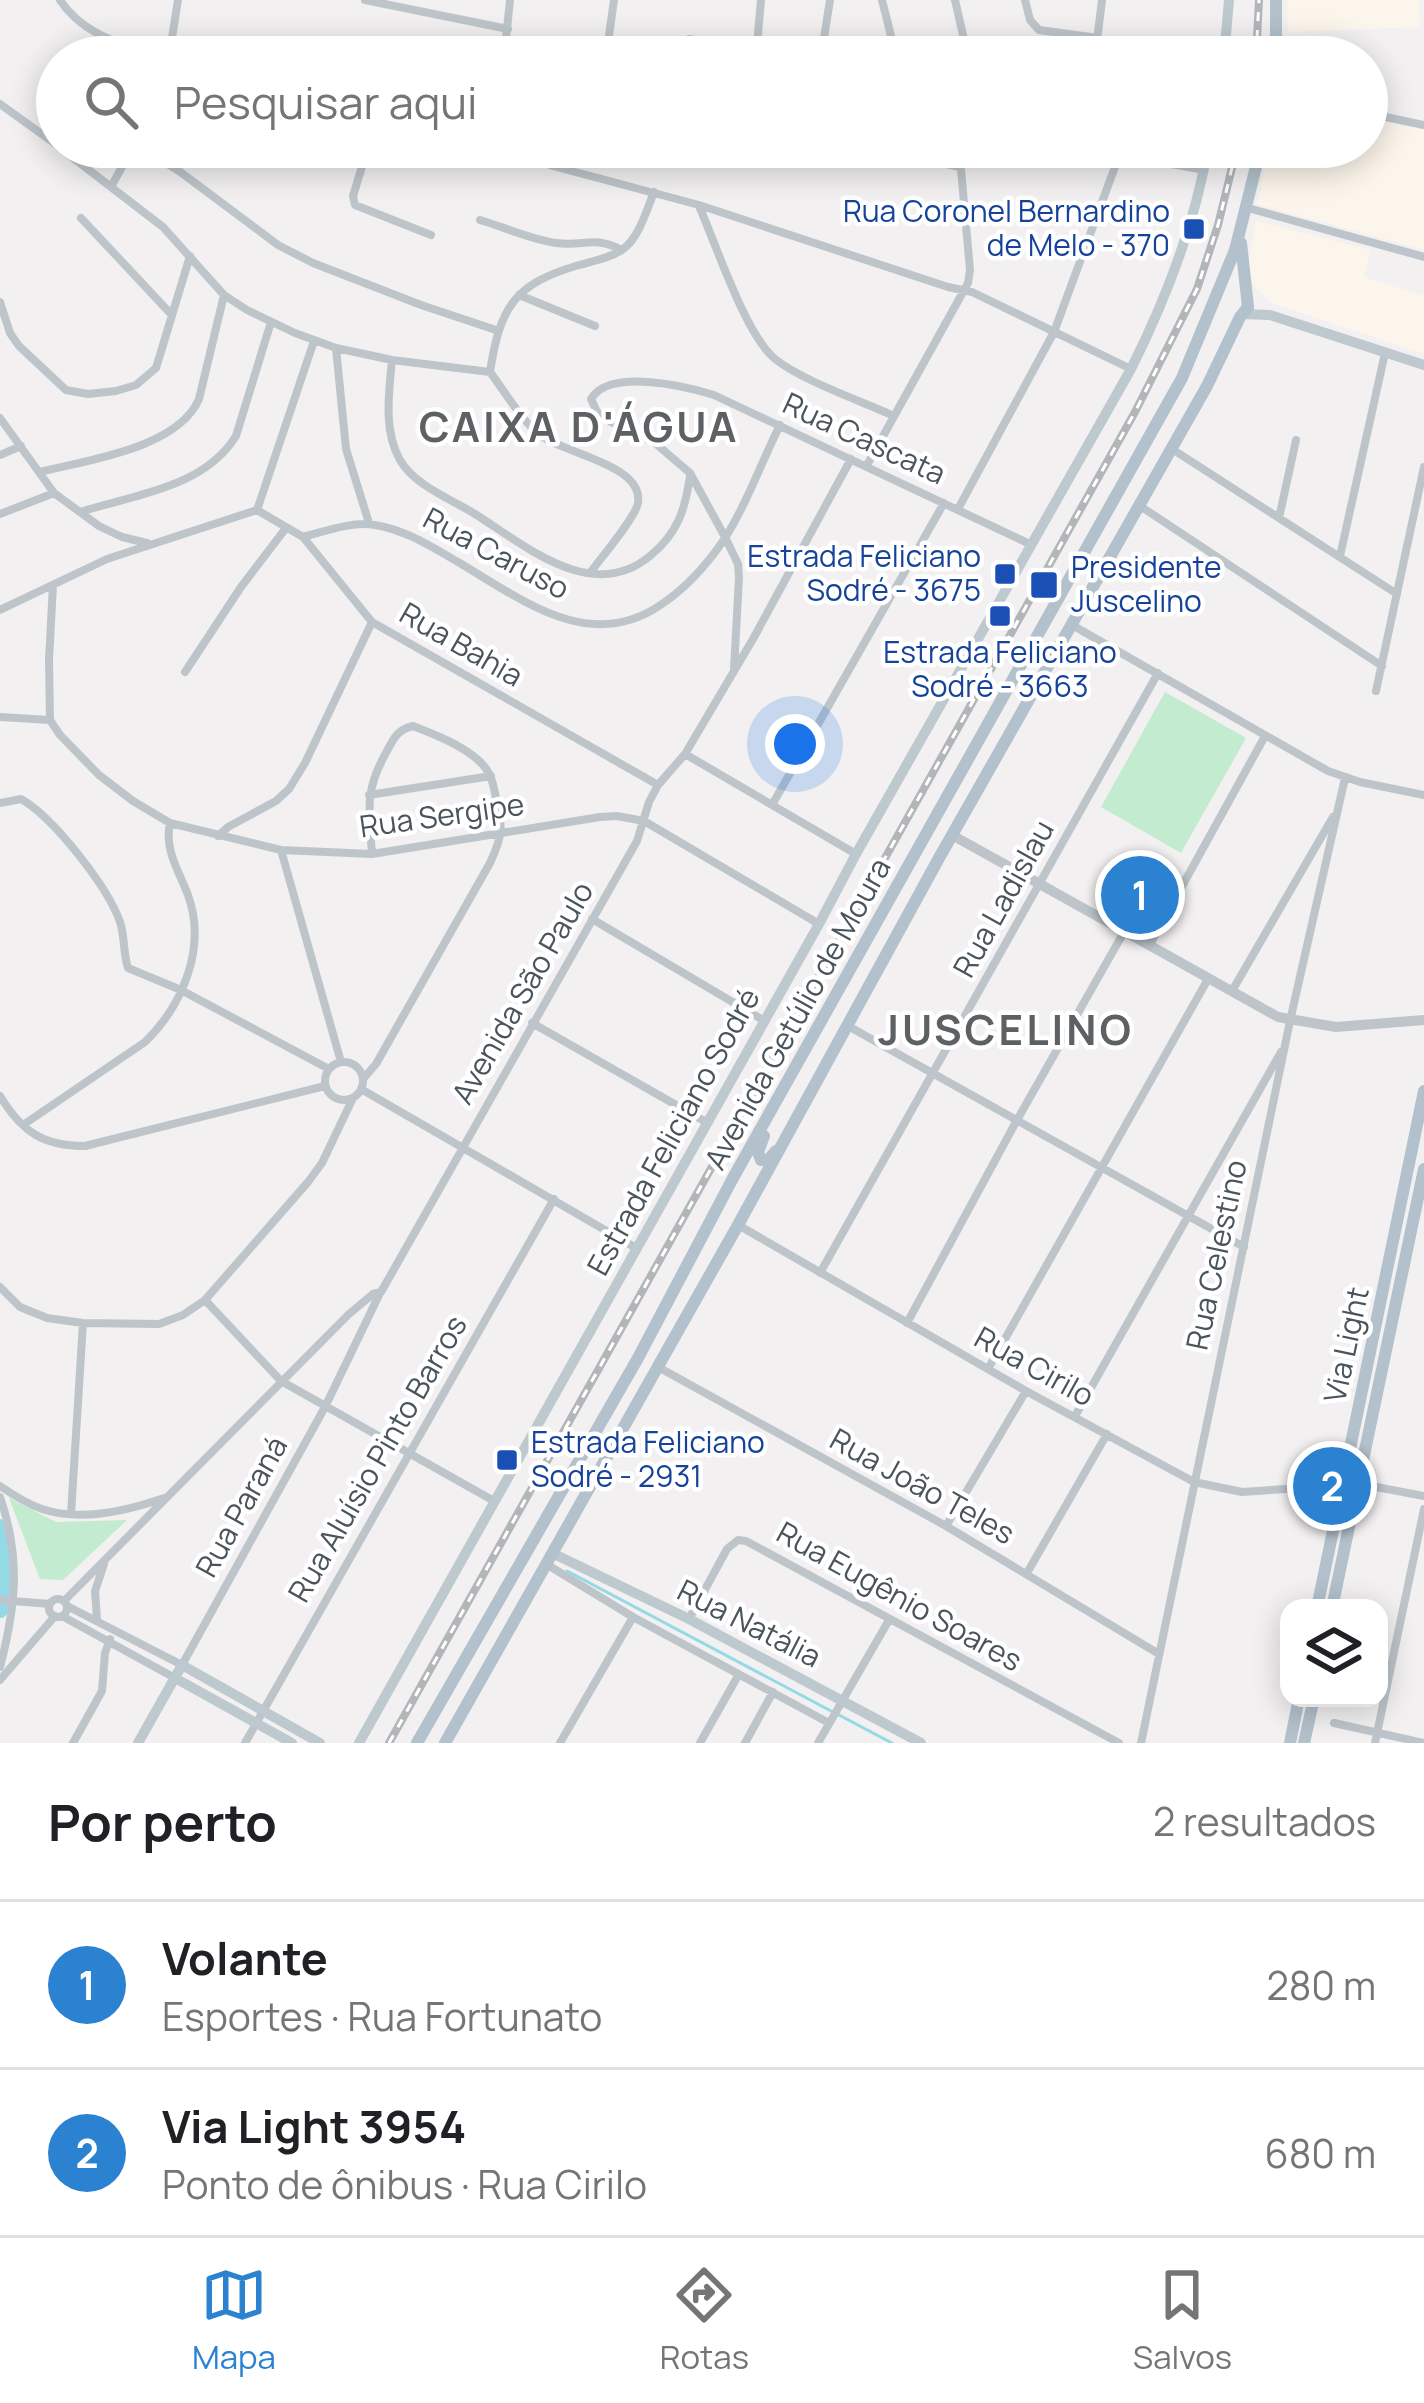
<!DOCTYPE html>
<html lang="pt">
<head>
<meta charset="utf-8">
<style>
  :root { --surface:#fff; --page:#f6f6f6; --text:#202124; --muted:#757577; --line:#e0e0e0; --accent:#2a82d1 }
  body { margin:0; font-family:Manrope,sans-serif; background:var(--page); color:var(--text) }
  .controls { position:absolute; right:36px; bottom:36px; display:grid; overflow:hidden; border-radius:24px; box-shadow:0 6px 30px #0003 }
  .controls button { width:108px; height:108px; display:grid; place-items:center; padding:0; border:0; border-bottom:3px solid var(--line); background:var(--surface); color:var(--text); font:60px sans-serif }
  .you { position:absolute; left:795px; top:744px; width:42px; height:42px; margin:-30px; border:9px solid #fff; border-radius:50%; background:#1a73e8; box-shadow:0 0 0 18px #1a73e833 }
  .badge { display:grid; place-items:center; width:78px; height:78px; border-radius:50%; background:var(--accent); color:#fff; font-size:39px; font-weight:700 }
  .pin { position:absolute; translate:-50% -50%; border:6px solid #fff; box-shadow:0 3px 12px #0006 }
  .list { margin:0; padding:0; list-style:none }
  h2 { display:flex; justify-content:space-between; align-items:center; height:156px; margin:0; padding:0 48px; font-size:51px }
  h2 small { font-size:39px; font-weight:400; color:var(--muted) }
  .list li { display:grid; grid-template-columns:78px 1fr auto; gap:36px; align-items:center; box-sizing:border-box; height:168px; padding:0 48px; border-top:3px solid var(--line) }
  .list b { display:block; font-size:45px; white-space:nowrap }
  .list p { margin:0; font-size:39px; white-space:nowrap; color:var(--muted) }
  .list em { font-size:39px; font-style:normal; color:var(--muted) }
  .icon { flex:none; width:66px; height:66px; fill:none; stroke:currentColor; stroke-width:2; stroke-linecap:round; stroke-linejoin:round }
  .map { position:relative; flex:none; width:1424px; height:1743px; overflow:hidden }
  .search { position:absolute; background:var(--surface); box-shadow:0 6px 30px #0003; left:36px; right:36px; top:36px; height:132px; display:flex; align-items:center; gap:30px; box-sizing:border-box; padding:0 42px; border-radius:66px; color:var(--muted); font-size:45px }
  .sheet { height:492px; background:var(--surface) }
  nav { display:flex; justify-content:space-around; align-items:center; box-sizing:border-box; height:168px; border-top:3px solid var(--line); background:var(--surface); font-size:33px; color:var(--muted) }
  nav a { display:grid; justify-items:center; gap:6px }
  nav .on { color:var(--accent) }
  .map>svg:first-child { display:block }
  .commercial { fill:#fbf5eb }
  .green { fill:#c2ebcf }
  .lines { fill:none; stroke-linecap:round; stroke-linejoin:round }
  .stream { stroke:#94dae4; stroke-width:3 }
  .river { stroke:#94dae4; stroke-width:16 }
  .minor { stroke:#bdc5cb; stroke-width:8 }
  .tertiary { stroke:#bdc5cb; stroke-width:10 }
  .secondary { stroke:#bdc8cf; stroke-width:10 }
  .primary { stroke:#b2c1cc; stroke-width:12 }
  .rail-casing { stroke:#b2b6b9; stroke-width:8 }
  .rail { stroke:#fff; stroke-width:3; stroke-dasharray:9; stroke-linecap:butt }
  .transit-dot { fill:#1a4fb4; stroke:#fff; stroke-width:4.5 }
  .labels { text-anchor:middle; stroke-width:9; stroke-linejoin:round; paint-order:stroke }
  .transit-label { font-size:30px; fill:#164399; stroke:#fff; text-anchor:end }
  .street-label { font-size:30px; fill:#49545b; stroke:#fff }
  .district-label { font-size:42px; font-weight:bold; letter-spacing:3px; fill:#5d6164; stroke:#fff }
</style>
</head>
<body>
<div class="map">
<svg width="1424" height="1743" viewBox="0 0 1424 1743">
  <rect width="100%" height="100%" fill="#f2f0f0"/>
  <path class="commercial" d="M1287,0h132l1,27 -132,5z
    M1367,118l57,12v120l-167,-46 13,-57h97z
    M1256,221l115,29 -7,27 60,19v58l-152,-51 -18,-16 -6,-23z"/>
  <path class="green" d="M1165,692l81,46 -65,115 -80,-46z
    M1139,857l34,19 -32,56 -34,-19z
    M9,1498l47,24 71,-2 -64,60 -23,-1z"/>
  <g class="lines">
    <path class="stream" d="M567,1571l264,140
      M839,1715l53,28"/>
    <path class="river" d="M0,1527l6,18 -6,65"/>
    <path class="minor" d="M60,0c22,34 61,44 97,57
      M365,0l143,29
      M882,0l12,48
      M955,0l13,57
      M1025,0l5,20 9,10 59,8
      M689,39l68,9
      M169,57l9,-57
      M504,57l6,-57
      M606,57l8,-57
      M756,57l5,-57
      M821,57l9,-57
      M1095,57l7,-57
      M0,104l57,41
      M1367,113l57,12
      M59,147l104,80 61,68 23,15 48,23 41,15 56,12 98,12
      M141,147l38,24 99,74 35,18 108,42 75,25
      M368,147l-15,49 2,9 76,30
      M497,147l56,19 146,39 249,82 24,5 159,77
      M869,147l91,20
      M1080,147l124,23
      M112,185l21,-38
      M699,206c17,38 46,128 76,153 26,21 86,42 119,57
      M1248,208l176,49
      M81,218l89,95
      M480,220c24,7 50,19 76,23 29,4 35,-8 66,7
      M519,295l76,31
      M0,302l10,31 9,13 47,44 22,4 28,-3 20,-6 20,-17 34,-112
      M336,348l10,101 23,74
      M392,360c-3,33 -9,70 8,100 15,26 51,39 75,54 51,32 117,90 175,42 28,-23 35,-46 40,-80
      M0,418l54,75 45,33 23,11 25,6
      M1172,449l225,145
      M0,455l21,-9
      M867,465l101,-182 2,-13 -11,-123
      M40,472c48,-12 138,-24 159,-73l25,-104
      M1140,506l242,160
      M958,509l96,-177 65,-176
      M257,510l57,-169
      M80,512c53,-17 124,-24 156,-76l35,-114
      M0,514l54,-21
      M1279,518l17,-78
      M303,537c23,-6 49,-16 72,-12 31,5 57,22 83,37 63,37 130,91 201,44 26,-17 47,-40 64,-65 23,-35 38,-78 57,-116
      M1340,556l45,-203
      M590,573c10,-14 46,-56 48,-70 6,-40 -78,-49 -102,-71 -18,-17 -31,-40 -46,-60 10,-65 24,-88 89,-107 14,-4 32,-7 44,-16 16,-11 24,-40 31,-57
      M0,610l107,-51 150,-49 46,27 69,85 286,163
      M1072,625l256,146 32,11 64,13
      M734,669l5,-91 -1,-14 -13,-27 -35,-64 -35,-30 -44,-21 -14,-10 -6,-13c18,-31 94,-13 123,-4l318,150
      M185,672l56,-85 45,-59
      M1376,691l48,-224
      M0,717l50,3
      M50,720l10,15 39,40 34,26 37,22 111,27 91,4 228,-37 17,-1 27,5 175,103
      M50,720l-1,-60 4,-75
      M685,754l171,100
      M369,795l122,-19
      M0,803l21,-4c32,18 87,88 99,123 5,15 3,31 8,46l53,22 148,79
      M772,805l172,-302
      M218,836l10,-9 48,-26 13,-12 16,-26 67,-141
      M281,850l60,212
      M592,919l171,101
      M1149,946l116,-210
      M1232,991l101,-174
      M532,1023l174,99
      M848,1026l396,221
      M325 1081a19 19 0 1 1 38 0a19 19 0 1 1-38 0Z
      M363,1079l13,-15 114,-201c13,-28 13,-35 6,-65 -2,-10 -3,-19 -9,-28 -14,-21 -51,-35 -74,-44 -16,4 -19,12 -26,25 -23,40 -18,59 -15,103
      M361,1089l275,159
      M0,1096c22,36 43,50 85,50l240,-60
      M23,1125l122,-83c38,-37 62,-95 43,-147 -9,-24 -24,-45 -18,-72
      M738,1225l288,166 168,91 48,10 58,-4 24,4
      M820,1273l338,-600
      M0,1287l20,20 27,11 36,5 76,1 24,-9 22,-15 103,-118 14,-19 31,-65
      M205,1300l76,81 213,120
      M907,1323l110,-203 107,-188
      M658,1367l288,159 213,128
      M988,1369l220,-390
      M1075,1416l206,-364
      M0,1486c13,9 27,18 42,23 39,13 85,2 122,-11
      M1371,1486l53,10
      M0,1497c21,61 16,109 0,170
      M71,1514l12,-191
      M946,1526l80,-135
      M546,1564l87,53 196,106
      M1027,1573l80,-139
      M49 1608a9 9 0 1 1 18 0a9 9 0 1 1-18 0Z
      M0,1600l50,4
      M64,1601l285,-287 24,-20 8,-2 256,-451 12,-39 9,-17 27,-31 68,-115 98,-180
      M67,1606l115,59 143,-258 55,-114
      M62,1616l113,62
      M97,1619l-2,-28 9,-27
      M689,1619l38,-70 11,-9 8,1 373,202
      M0,1680l55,-64
      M1334,1723l90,20
      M73,1743l29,-52 3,-38 5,-14
      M245,1743l309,-544
      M560,1743l73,-126
      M700,1743l39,-69
      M745,1743l28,-51
      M818,1743l71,-123
      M1141,1743l149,-722 55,-243
      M1375,1743l49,-234"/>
    <path class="tertiary" d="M952,835l326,182 58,10 88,-7"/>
    <path class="secondary" d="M1224,57l5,-57
      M1243,314l27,1 154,50
      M552,1553l137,66 232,124
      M175,1678l117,65
      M138,1743l44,-78 138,78
      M359,1743l460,-819 37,-70 275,-485c35,-70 64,-144 77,-222"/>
    <path class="primary" d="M1276,57v-57
      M764,1136l-6,16 3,8h7l8,-9
      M1317,1608l107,-517
      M1332,1608l92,-439
      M417,1743l221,-385 95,-180 449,-800 53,-128 26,-103
      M445,1743l293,-518 201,-367 268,-472 33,-69 8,-10 -7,-64
      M1290,1743l9,-45
      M1304,1743l10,-45"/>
    <g class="rail-casing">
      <path id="rail" d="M1256,57l3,-57
        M389,1743l746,-1331 62,-123 21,-64 19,-78"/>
    </g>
    <use href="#rail" class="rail"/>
  </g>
  <g class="transit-dot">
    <rect x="1182" y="217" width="24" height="24" rx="6"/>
    <rect x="993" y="562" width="24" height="24" rx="6"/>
    <rect x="1029" y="570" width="30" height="30" rx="6"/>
    <rect x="988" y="604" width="24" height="24" rx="6"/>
    <rect x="495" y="1448" width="24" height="24" rx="6"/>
  </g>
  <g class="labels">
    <g class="transit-label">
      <text x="1170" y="222">Rua Coronel Bernardino<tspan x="1170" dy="34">de Melo - 370</tspan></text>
      <text x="981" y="567">Estrada Feliciano<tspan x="981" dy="34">Sodré - 3675</tspan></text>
      <text x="1071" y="578" text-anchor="start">Presidente<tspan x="1071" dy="34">Juscelino</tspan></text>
      <text x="1000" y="663" text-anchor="middle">Estrada Feliciano<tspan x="1000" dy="34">Sodré - 3663</tspan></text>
      <text x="531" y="1453" text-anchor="start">Estrada Feliciano<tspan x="531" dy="34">Sodré - 2931</tspan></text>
    </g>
    <g class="street-label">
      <text transform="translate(864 439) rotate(25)" y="10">Rua Cascata</text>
      <text transform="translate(496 554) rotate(28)" y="10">Rua Caruso</text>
      <text transform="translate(461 645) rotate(30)" y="10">Rua Bahia</text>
      <text transform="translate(442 816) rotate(-8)" y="10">Rua Sergipe</text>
      <text transform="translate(1004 899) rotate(-61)" y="10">Rua Ladislau</text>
      <text transform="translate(523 993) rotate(-60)" y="10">Avenida São Paulo</text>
      <text transform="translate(798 1014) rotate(-61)" y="10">Avenida Getúlio de Moura</text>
      <text transform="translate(674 1132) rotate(-61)" y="10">Estrada Feliciano Sodré</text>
      <text transform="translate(1217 1255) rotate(-78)" y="10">Rua Celestino</text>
      <text transform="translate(1347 1345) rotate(-78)" y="10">Via Light</text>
      <text transform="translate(1034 1367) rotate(29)" y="10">Rua Cirilo</text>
      <text transform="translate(378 1459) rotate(-60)" y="10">Rua Aluísio Pinto Barros</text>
      <text transform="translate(922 1487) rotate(29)" y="10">Rua João Teles</text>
      <text transform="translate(242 1507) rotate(-61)" y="10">Rua Paraná</text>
      <text transform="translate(899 1597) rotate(29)" y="10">Rua Eugênio Soares</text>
      <text transform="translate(749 1624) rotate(27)" y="10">Rua Natália</text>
    </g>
    <g class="district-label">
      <text x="579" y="442">CAIXA D'ÁGUA</text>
      <text x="1006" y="1045">JUSCELINO</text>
    </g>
  </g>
</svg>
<div class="controls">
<button><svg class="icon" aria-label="layers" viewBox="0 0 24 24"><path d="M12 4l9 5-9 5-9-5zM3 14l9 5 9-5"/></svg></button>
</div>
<div class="you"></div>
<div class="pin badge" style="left:1140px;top:895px">1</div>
<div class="pin badge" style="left:1332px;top:1486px">2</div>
<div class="search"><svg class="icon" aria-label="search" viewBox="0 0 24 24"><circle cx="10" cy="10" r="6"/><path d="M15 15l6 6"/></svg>Pesquisar aqui</div>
</div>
<section class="sheet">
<h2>Por perto<small>2 resultados</small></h2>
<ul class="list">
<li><span class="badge">1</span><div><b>Volante</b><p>Esportes · Rua Fortunato</p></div><em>280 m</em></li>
<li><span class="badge">2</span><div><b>Via Light 3954</b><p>Ponto de ônibus · Rua Cirilo</p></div><em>680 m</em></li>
</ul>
</section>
<nav>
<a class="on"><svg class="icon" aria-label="map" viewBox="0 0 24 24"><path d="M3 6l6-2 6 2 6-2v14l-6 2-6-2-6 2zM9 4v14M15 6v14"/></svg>Mapa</a>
<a><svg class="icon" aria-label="directions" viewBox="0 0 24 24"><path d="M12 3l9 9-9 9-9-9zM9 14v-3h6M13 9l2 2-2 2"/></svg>Rotas</a>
<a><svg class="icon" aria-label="saved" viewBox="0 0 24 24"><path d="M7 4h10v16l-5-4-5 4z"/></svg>Salvos</a>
</nav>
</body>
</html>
